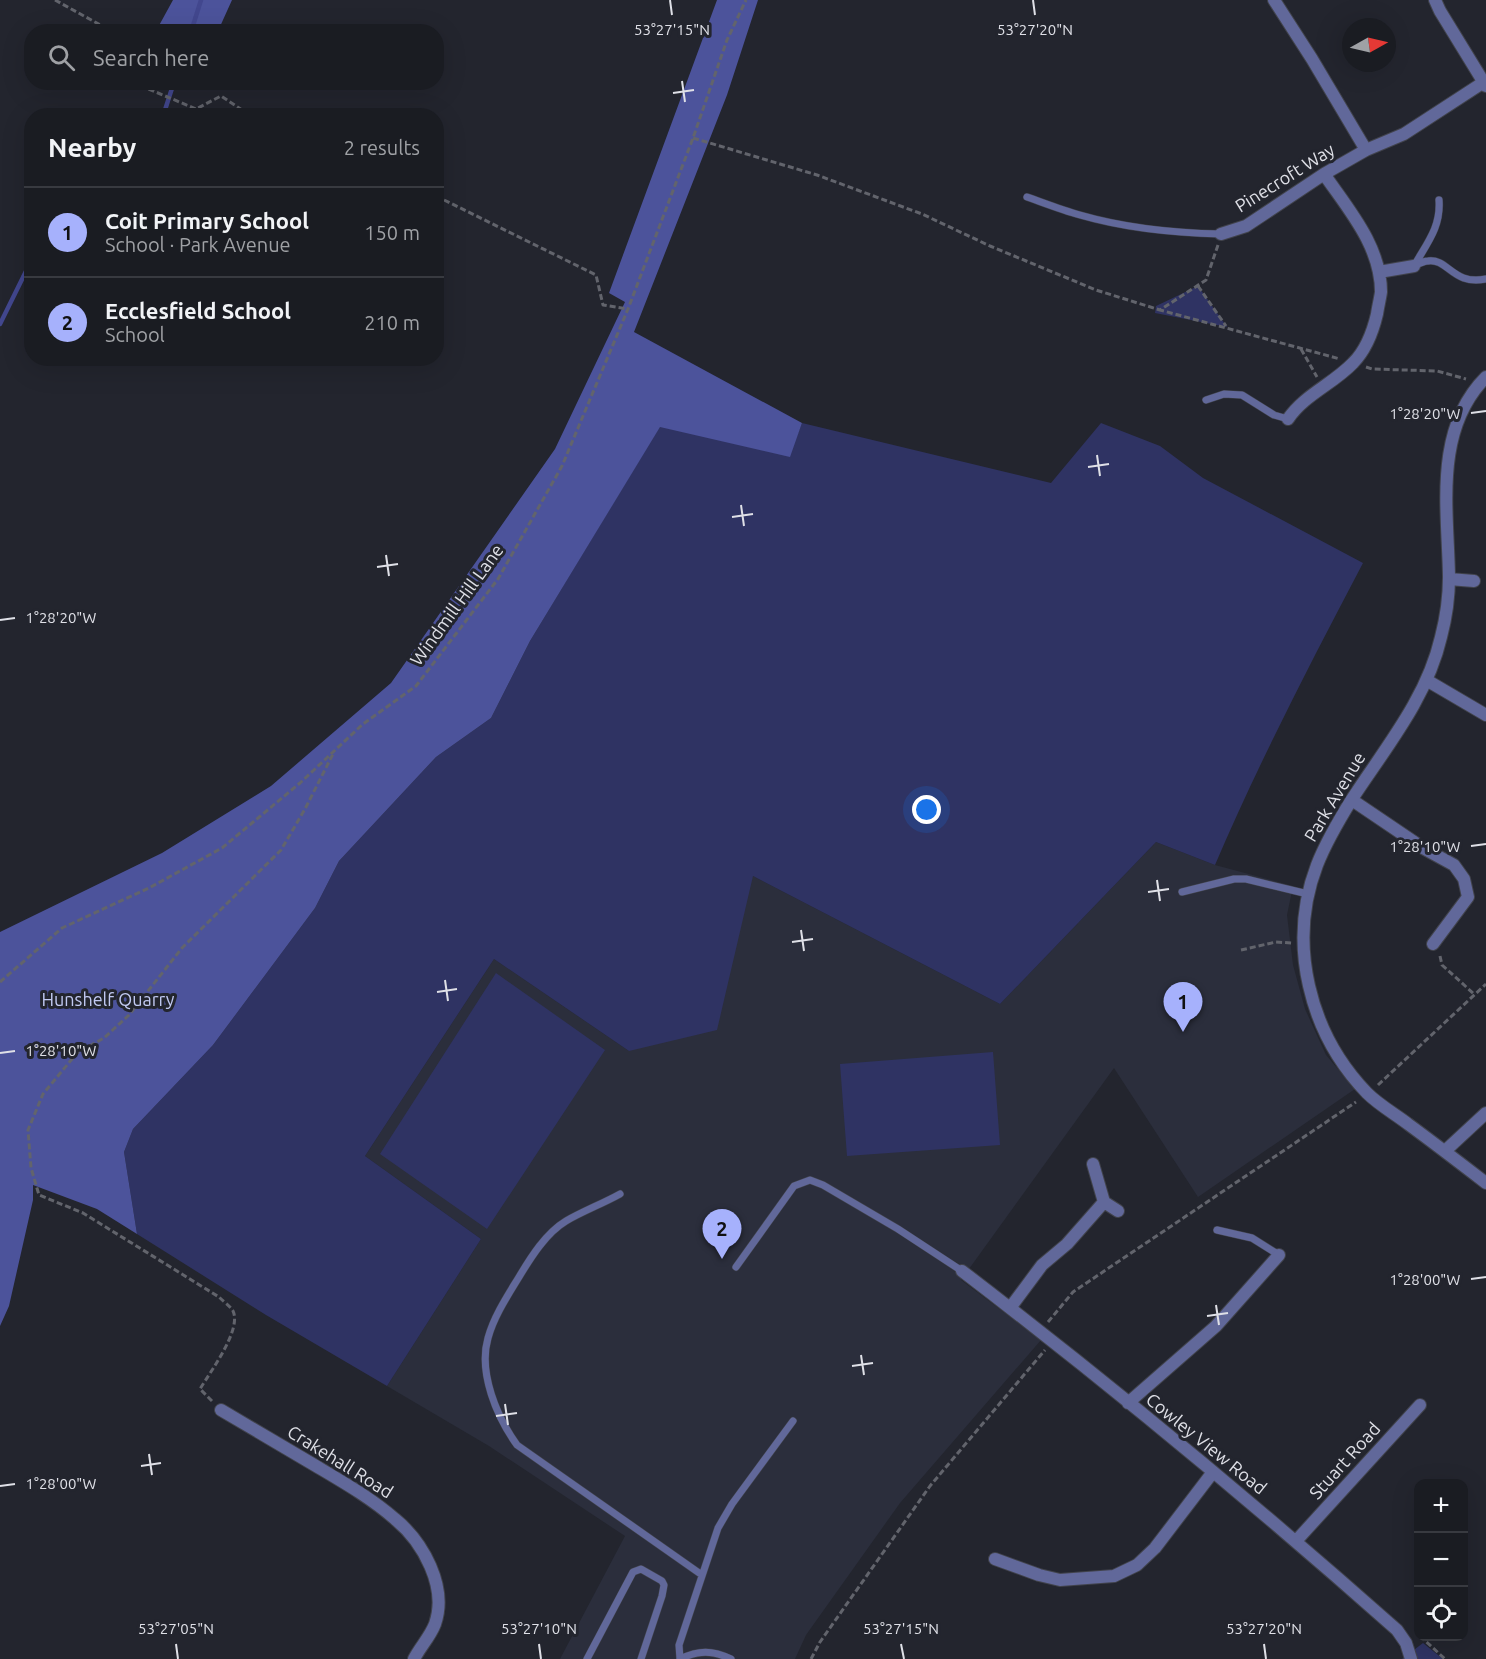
<!DOCTYPE html>
<html lang="en">
<head>
<meta charset="utf-8">
<style>
  :root { --surface:#1a1c22; --page:#23252a; --text:#f1f3f6; --muted:#9fa1a5; --line:#383a40; --accent:#a6b1fc }
  body { margin:0; font-family:Ubuntu,sans-serif; background:var(--page); color:var(--text) }
  .controls { position:absolute; right:18px; bottom:18px; display:grid; overflow:hidden; border-radius:12px; box-shadow:0 6px 24px #0002 }
  .controls button { width:54px; height:54px; display:grid; place-items:center; padding:0; border:0; border-bottom:2px solid var(--line); background:var(--surface); color:var(--text); font:30px sans-serif }
  .compass { position:absolute; left:1342px; top:18px; width:54px; height:54px; border-radius:50%; background:var(--surface); box-shadow:0 6px 24px #0002; rotate:82deg }
  .you { position:absolute; left:927px; top:810px; width:21px; height:21px; margin:-15px; border:4px solid #fff; border-radius:50%; background:#1a73e8; box-shadow:0 0 0 9px #1a73e833 }
  .badge { display:grid; place-items:center; width:39px; height:39px; border-radius:50%; background:var(--accent); color:#111; font-size:20px; font-weight:700 }
  .pin { position:absolute; translate:-50% -50px; filter:drop-shadow(0 2px 3px #0008) }
  .pin::after { content:''; position:absolute; top:32px; width:21px; height:18px; background:inherit; clip-path:polygon(0 0,100% 0,50% 100%) }
  .list { margin:0; padding:0; list-style:none }
  h2 { display:flex; justify-content:space-between; align-items:center; height:78px; margin:0; padding:0 24px; font-size:26px }
  h2 small { font-size:20px; font-weight:400; color:var(--muted) }
  .list li { display:grid; grid-template-columns:39px 1fr auto; gap:18px; align-items:center; box-sizing:border-box; height:90px; padding:0 24px; border-top:2px solid var(--line) }
  .list b { display:block; font-size:22px; white-space:nowrap }
  .list p { margin:0; font-size:20px; white-space:nowrap; color:var(--muted) }
  .list em { font-size:20px; font-style:normal; color:var(--muted) }
  .icon { flex:none; width:33px; height:33px; fill:none; stroke:currentColor; stroke-width:2; stroke-linecap:round; stroke-linejoin:round }
  .map { position:relative; flex:none; width:1486px; height:1659px; overflow:hidden }
  .search { position:absolute; background:var(--surface); box-shadow:0 6px 24px #0002; left:24px; top:24px; width:420px; height:66px; display:flex; align-items:center; gap:15px; box-sizing:border-box; padding:0 21px; border-radius:24px; color:var(--muted); font-size:22px }
  .panel { position:absolute; background:var(--surface); box-shadow:0 6px 24px #0002; left:24px; top:108px; width:420px; height:258px; border-radius:24px }
  .map>svg:first-child { display:block }
  .built { fill:#2b2e3c }
  .green { fill:#2f3363 }
  .forest { fill:#4c539b }
  .lines { fill:none; stroke-linecap:round; stroke-linejoin:round }
  .stream { stroke:#42478e; stroke-width:4.5 }
  .lane-casing { stroke:#41434c; stroke-width:8 }
  .street-casing { stroke:#41434c; stroke-width:14 }
  .path { stroke:#62646c; stroke-width:3; stroke-dasharray:6 3; stroke-linecap:butt }
  .lane { stroke:#61689a; stroke-width:7 }
  .street { stroke:#61689a; stroke-width:12 }
  .ticks { fill:none; stroke:#dfe0e7; stroke-width:2 }
  .labels { text-anchor:middle; stroke-width:6; stroke-linejoin:round; paint-order:stroke }
  .street-label { font-size:18px; fill:#dfe0e7; stroke:#23252e }
  .park-label { font-size:18px; fill:#c1c9f2; stroke:#23252e }
  .ticks-label { font-size:15px; text-anchor:middle; fill:#dfe0e7; stroke:#23252e; stroke-width:6; stroke-linejoin:round; paint-order:stroke }
</style>
</head>
<body>
<div class="map">
<svg width="1486" height="1659" viewBox="0 0 1486 1659">
  <rect width="100%" height="100%" fill="#23252e"/>
  <path class="built" d="M1156,842l59,23 78,21 -6,29 6,50 12,44 21,46 29,34 -157,108 -84,-129 -153,212 80,60 -141,163 -94,132 -11,24h-235l65,-123 -136,-90 -102,-60 94,-147 -116,-83 129,-197 135,92 124,-175 247,128z"/>
  <path class="green" d="M1198,286l29,41 -72,-14 1,-7z
    M802,423l249,60 50,-60 59,23 43,32 160,85c-52,99 -104,199 -148,302l-59,-23 -156,162 -247,-128 -36,154 -88,21 -135,-92 -129,197 116,83 -94,147 -121,-71 -129,-81 -13,-82 9,-23 80,-84 102,-137 24,-47 97,-104 55,-39 39,-77 130,-215 129,30z
    M496,973l109,77 -118,179 -107,-75z
    M993,1052l7,93 -153,11 -7,-92z
    M1423,1643l20,16h-41z"/>
  <path class="forest" d="M173,0h59l-14,31h-62z
    M717,0h41l-31,95 -93,237 168,91 -12,34 -130,-30 -130,214 -39,77 -55,39 -97,104 -24,47 -102,137 -80,84 -9,23 13,82 -40,-25 -64,-24v15l-24,106 -9,20v-394l162,-79 109,-67 120,-103 164,-234 70,-147 -16,-9z"/>
  <g class="lines">
    <path class="stream" d="M191,32l10,-32
      M158,116l7,-6 9,-28
      M0,324l32,-65"/>
    <g class="lane-casing">
      <path id="lane" d="M1027,197c17,6 35,13 53,18 45,13 94,18 141,19
        M1439,200c2,27 -12,43 -25,66 4,-2 10,-5 14,-5 20,-3 25,25 58,18
        M1206,400l18,-6 18,1 32,20 14,4
        M1182,892l52,-13h12l62,15
        M620,1194c-18,10 -37,17 -54,27 -20,12 -35,36 -47,56 -11,18 -25,39 -31,61 -10,35 9,79 29,107l185,130
        M1217,1230l35,8 27,17
        M736,1267l58,-81 16,-6 13,5 75,44 64,42
        M587,1659l46,-87 8,-3 21,12 2,4 -2,11 -21,63
        M680,1659l-1,-14 39,-117 14,-24 61,-83
        M680,1659c19,-9 32,-9 51,0"/>
    </g>
    <g class="street-casing">
      <path id="street" d="M1274,0l38,59 54,91
        M1435,0l5,11 46,75
        M1221,234l25,-8 78,-52 42,-24 38,-16 80,-52
        M1379,272l35,-6
        M1486,377c-53,53 -38,133 -37,200 0,20 -3,41 -8,60 -14,61 -55,110 -89,162 -13,21 -26,43 -35,66 -30,78 -8,168 50,228 12,12 28,21 41,31 26,19 52,39 78,59
        M1288,419c16,-24 45,-35 65,-56 13,-13 20,-32 24,-49 1,-7 3,-15 4,-22 0,-46 -33,-83 -57,-118
        M1449,579l25,2
        M1428,681l58,34
        M1352,800l71,48 31,17 10,14 4,18 -35,47
        M1445,1151l41,-38
        M1093,1164l11,38
        M962,1271c149,114 294,234 435,359l9,13 5,16
        M1010,1308l32,-43 25,-21 37,-42 14,9
        M1128,1403l88,-77 63,-71
        M221,1410c32,19 63,37 95,56 27,16 55,32 79,53 28,23 53,68 40,105 -5,13 -15,23 -21,35
        M1296,1541l124,-136
        M995,1559l44,16 21,5 54,-4 23,-11 18,-17 58,-76"/>
    </g>
    <path class="path" d="M55,0l58,32
      M132,82l64,27 25,-13 30,20
      M693,138l124,37 105,39 68,32 106,44 64,20
      M436,196l160,79 7,30 25,4
      M1218,245l-12,35 -46,30 180,49
      M1198,286l28,40
      M1301,349l16,28
      M1366,367l6,2 65,2 29,8
      M1241,950l35,-8 16,1
      M1440,956l2,9 32,29
      M0,982l62,-54 87,-40 73,-40 78,-65 63,-59 53,-38 82,-107 64,-113 66,-157 65,-171 34,-98 19,-40
      M1378,1085l108,-101
      M1048,1322l25,-30 283,-190
      M212,1401l-12,-12c10,-17 42,-59 33,-78 -3,-5 -10,-10 -14,-14l-136,-84 -44,-18 -8,-27 -3,-38 15,-36 34,-41 27,-15 25,-23 53,-67 99,-98 24,-41 29,-57
      M1420,1636l25,23
      M811,1659l9,-17 110,-156 115,-136"/>
    <use href="#lane" class="lane"/>
    <use href="#street" class="street"/>
  </g>
  <path class="ticks" d="M670,0l2,15M1033,0l2,15M682,81l3,21M673,93l21,-3M1471,413l15,-2M1097,455l3,21M1088,467l21,-3M741,505l3,21M732,517l21,-3M386,555l3,21M377,567l21,-3M0,620l15,-2M1471,846l15,-2M1157,880l3,21M1148,892l21,-3M801,930l3,21M792,942l21,-3M445,980l3,21M437,992l20,-3M0,1053l15,-2M1471,1279l15,-2M1216,1305l3,20M1207,1316l21,-3M861,1355l3,20M852,1366l21,-3M505,1404l3,21M496,1416l21,-3M149,1454l3,21M141,1466l20,-3M0,1486l15,-2M176,1644l2,15M539,1644l2,15M901,1644l3,15M1264,1644l2,15"/>
  <g class="labels">
    <g class="street-label">
      <text transform="translate(1285 178) rotate(-32)" y="6">Pinecroft Way</text>
      <text transform="translate(457 605) rotate(-54)" y="6">Windmill Hill Lane</text>
      <text transform="translate(1335 797) rotate(-59)" y="6">Park Avenue</text>
      <text transform="translate(1206 1444) rotate(39)" y="6">Cowley View Road</text>
      <text transform="translate(1345 1461) rotate(-48)" y="6">Stuart Road</text>
      <text transform="translate(340 1462) rotate(32)" y="6">Crakehall Road</text>
    </g>
    <g class="park-label">
      <text x="108" y="1006">Hunshelf Quarry</text>
    </g>
  </g>
  <g class="ticks-label">
    <text x="672" y="35">53°27'15"N</text>
    <text x="1035" y="35">53°27'20"N</text>
    <text x="1425" y="419">1°28'20"W</text>
    <text x="61" y="623">1°28'20"W</text>
    <text x="1425" y="852">1°28'10"W</text>
    <text x="61" y="1056">1°28'10"W</text>
    <text x="1425" y="1285">1°28'00"W</text>
    <text x="61" y="1489">1°28'00"W</text>
    <text x="176" y="1634">53°27'05"N</text>
    <text x="539" y="1634">53°27'10"N</text>
    <text x="901" y="1634">53°27'15"N</text>
    <text x="1264" y="1634">53°27'20"N</text>
  </g>
</svg>
<div class="controls">
<button>+</button>
<button>−</button>
<button><svg class="icon" aria-label="locate" viewBox="0 0 24 24"><circle cx="12" cy="12" r="6"/><path d="M12 2v4M12 18v4M2 12h4M18 12h4"/></svg></button>
</div>
<svg class="compass" viewBox="-18 -18 36 36"><path d="M0-13l5 13h-10z" fill="#e53935"/><path d="M0 13l5-13h-10z" fill="#9fa1a5"/></svg>
<div class="you"></div>
<div class="pin badge" style="left:1183px;top:1032px">1</div>
<div class="pin badge" style="left:722px;top:1259px">2</div>
<div class="search"><svg class="icon" aria-label="search" viewBox="0 0 24 24"><circle cx="10" cy="10" r="6"/><path d="M15 15l6 6"/></svg>Search here</div>
<section class="panel">
<h2>Nearby<small>2 results</small></h2>
<ul class="list">
<li><span class="badge">1</span><div><b>Coit Primary School</b><p>School · Park Avenue</p></div><em>150 m</em></li>
<li><span class="badge">2</span><div><b>Ecclesfield School</b><p>School</p></div><em>210 m</em></li>
</ul>
</section>
</div>
</body>
</html>
